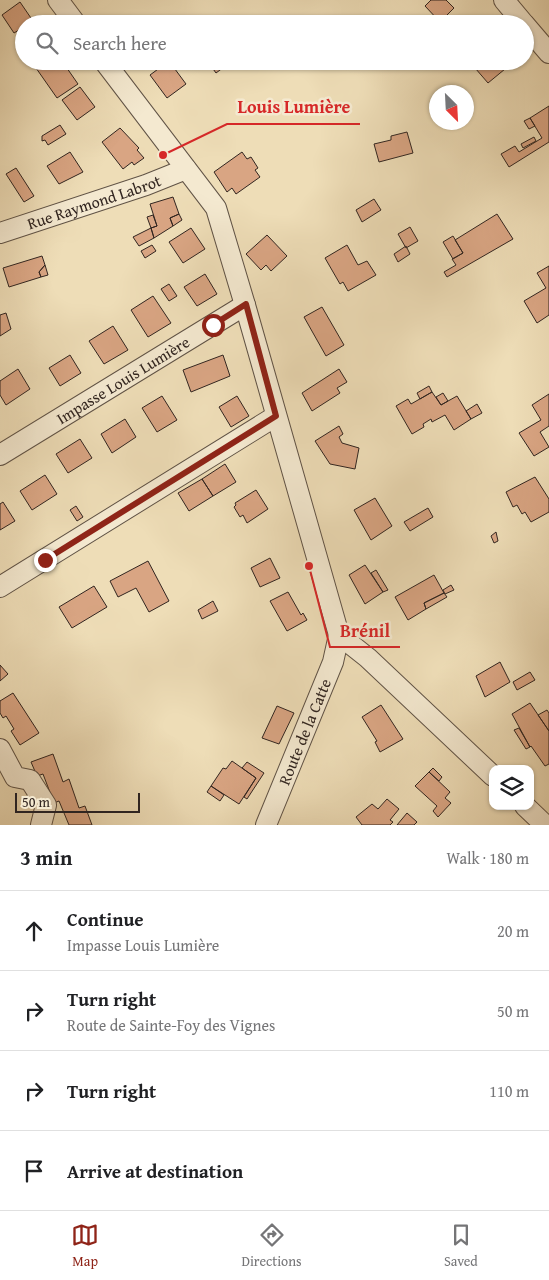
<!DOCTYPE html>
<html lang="en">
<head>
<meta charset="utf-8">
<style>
  :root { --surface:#fff; --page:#f6f6f6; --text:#202124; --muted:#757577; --line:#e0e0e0; --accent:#8f2418 }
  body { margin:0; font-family:"Gentium Book Plus",serif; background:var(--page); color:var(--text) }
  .controls { position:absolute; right:15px; bottom:15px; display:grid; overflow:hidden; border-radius:10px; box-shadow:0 1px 4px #0004 }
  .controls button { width:45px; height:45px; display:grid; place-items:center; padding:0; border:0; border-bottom:1px solid var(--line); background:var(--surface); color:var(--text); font:25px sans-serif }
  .compass { position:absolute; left:429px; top:85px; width:45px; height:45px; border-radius:50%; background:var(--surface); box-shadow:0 1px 4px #0004; rotate:156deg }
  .scale { position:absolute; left:15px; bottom:12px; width:125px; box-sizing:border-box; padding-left:5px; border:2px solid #312520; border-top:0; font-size:14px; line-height:18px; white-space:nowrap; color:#312520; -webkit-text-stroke:4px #f4e9d0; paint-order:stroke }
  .stop { position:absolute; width:15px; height:15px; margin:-11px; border:4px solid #8f2418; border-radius:50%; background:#fff }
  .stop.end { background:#8f2418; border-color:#fff; box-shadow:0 1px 5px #0008 }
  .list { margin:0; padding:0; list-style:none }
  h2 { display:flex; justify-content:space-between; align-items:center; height:65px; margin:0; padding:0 20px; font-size:21px }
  h2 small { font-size:16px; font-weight:400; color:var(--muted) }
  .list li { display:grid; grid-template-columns:32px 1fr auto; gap:15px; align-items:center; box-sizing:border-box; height:80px; padding:0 20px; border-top:1px solid var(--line) }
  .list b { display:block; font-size:19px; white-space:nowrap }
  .list p { margin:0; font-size:16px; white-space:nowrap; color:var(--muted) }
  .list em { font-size:16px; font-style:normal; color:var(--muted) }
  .icon { flex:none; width:28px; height:28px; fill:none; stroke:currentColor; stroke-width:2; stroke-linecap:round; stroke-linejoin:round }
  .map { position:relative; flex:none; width:549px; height:825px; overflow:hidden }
  .search { position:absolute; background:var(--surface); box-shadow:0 1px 4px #0004; left:15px; right:15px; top:15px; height:55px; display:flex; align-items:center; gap:12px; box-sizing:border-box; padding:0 18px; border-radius:28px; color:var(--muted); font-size:19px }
  .sheet { height:385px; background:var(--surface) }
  nav { display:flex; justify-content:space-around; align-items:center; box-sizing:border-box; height:70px; border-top:1px solid var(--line); background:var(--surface); font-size:14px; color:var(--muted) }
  nav a { display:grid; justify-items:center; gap:2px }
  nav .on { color:var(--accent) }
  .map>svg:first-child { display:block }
  .building { fill:#d9a583; stroke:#312520 }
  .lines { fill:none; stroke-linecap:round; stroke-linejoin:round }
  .minor-casing { stroke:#605346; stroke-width:22 }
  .minor { stroke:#f4e9d0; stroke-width:20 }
  .route { stroke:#8f2418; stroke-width:6 }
  .labels { text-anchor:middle; stroke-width:5; stroke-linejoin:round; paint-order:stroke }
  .street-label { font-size:16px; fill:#312520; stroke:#f4e9d0 }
  .leader { fill:none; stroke:#d62828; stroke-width:2 }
  .callout-dot { fill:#d62828; stroke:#f4e9d0; stroke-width:2 }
  .callout-label { font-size:18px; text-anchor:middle; font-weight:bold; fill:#d62828; stroke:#f4e9d0; stroke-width:5; stroke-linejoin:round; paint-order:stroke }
</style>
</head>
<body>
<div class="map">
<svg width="549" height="825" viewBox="0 0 549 825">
  <rect width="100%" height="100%" fill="#eeddb7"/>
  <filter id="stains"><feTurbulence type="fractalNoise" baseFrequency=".004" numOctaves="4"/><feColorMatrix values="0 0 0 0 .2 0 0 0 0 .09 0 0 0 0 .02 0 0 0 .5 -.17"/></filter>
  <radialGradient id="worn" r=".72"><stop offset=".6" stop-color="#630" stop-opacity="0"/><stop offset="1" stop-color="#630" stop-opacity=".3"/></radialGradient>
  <path class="building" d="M431,0h15l8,8 -14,14 -15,-16z
    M20,2l13,19 -9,3v3l-10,6 -12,-18z
    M47,61h15l16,23 -21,14 -21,-30z
    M169,61l17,23 -19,14 -17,-23z
    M217,61h15l-16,12 -5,-7z
    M469,61h29l7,8 -17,14z
    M80,87l15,20 -18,13 -15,-20z
    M549,106v36l-40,25 -8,-13 14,-8 4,6 23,-14 -12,-20z
    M530,118l5,8 -6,3 -5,-8z
    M60,125l6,9 -18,11 -3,-5 -3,1v-5z
    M120,128l19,20 -2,2 7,8 -10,7 -2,-3 -9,7 -21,-27z
    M407,132l6,21 -34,9 -5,-18 17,-4v-4z
    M534,137l2,4 -13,7 -2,-4z
    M70,152l13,20 -24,12 -12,-18z
    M242,152l5,7 4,-2 7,11 -3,2 5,7 -24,17 -4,-6 -5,4 -13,-20z
    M16,168l18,28 -10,6 -18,-28z
    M173,197l6,17 -9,4 3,8 -19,12 -3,-10 6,-2 -7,-22z
    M374,199l7,11 -19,12 -6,-12z
    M179,214l3,6 -9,6 -3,-8z
    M497,214l16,25 -66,38 -3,-5 12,-7 -4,-6 11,-6 -8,-13z
    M153,215l4,11 -6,2 -4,-11z
    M410,227l8,14 -12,7 -8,-14z
    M151,228l3,10 -15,8 -6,-9z
    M191,228l14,21 -22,14 -14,-21z
    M267,235l20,21 -16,15 -5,-6 -5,5 -15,-16z
    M453,236l10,17 -10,6 -10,-17z
    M152,245l4,6 -11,7 -4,-7z
    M347,245l11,20 9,-4 9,14 -28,16 -5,-9 -3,2 -15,-26z
    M406,246l4,8 -12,8 -4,-8z
    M42,256l3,9 -6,7 2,5 -32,10 -6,-19z
    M45,265l3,10 -7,2 -2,-5z
    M549,266v49l-12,8 -13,-22 22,-13 -9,-15z
    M205,274l12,20 -20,12 -13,-19z
    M169,284l8,12 -8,5 -8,-12z
    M153,296l18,27 -23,14 -17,-27z
    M322,307l22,38 -18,11 -22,-39z
    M6,313l5,16 -11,7v-21z
    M113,326l15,24 -24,14 -15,-23z
    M70,355l11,18 -21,13 -11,-18z
    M223,355l7,21 -39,16 -8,-22z
    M18,369l12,20 -24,16 -6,-10v-14z
    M339,369l8,13 -10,6 3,5 -28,18 -10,-18z
    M429,386l3,6 -12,7 -3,-6z
    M432,392l9,13 16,-9 14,23 -17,11 -9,-15 -13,7 -1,-3 -8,5 1,3 -12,7 -16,-28 12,-7 3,5z
    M443,393l5,8 -7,4 -5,-8z
    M549,394v32l-9,6 9,15 -15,9 -15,-23 22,-13 -9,-15z
    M162,396l15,24 -20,12 -15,-24z
    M237,396l12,20 -18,11 -12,-20z
    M477,404l5,9 -11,6 -5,-8z
    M125,419l11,18 -24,16 -11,-19z
    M339,426l4,8 -4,3 3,6 17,5 -4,21 -25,-5 -15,-23z
    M80,439l12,19 -24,15 -12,-19z
    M225,464l11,18 -23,14 -11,-17z
    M45,475l12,19 -25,16 -12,-19z
    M535,477l14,22v13l-18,10 -6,-10 -3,2 -5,-9 -4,2 -7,-15z
    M202,479l11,17 -24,15 -11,-18z
    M256,490l12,19 -21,14 -4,-8 -3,2 -6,-10 2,-2 -1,-2z
    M375,498l17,28 -21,14 -17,-30z
    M3,502l12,19 -15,9v-26z
    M76,506l7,11 -6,4 -7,-11z
    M428,508l5,9 -23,14 -6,-9z
    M496,532l2,9 -4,2 -3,-7z
    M270,558l10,20 -20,9 -9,-19z
    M148,561l21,40 -20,11 -13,-24 -18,9 -8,-16z
    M365,565l18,27 -18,12 -16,-29z
    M376,570l12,20 -5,2 -12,-19z
    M434,575l10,18 -20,10 2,6 -18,11 -13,-23z
    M451,585l3,5 -9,4 -2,-4z
    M94,586l13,21 -35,21 -13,-21z
    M288,592l13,23 2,-2 4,7 -20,11 -17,-30z
    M444,593l3,4 -21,12 -2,-6z
    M213,601l5,10 -16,8 -4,-9z
    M500,662l10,20 -25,15 -9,-21z
    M0,665l8,9 -8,7z
    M530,672l5,8 -18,10 -4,-8z
    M13,693l26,40 -19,12 -9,-14 3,-2 -8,-13 -3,2 -3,-5v-12z
    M530,703l19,28v33l-4,2 -14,-20 -1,1 -18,-33z
    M381,705l22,34 -23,13 -5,-10 2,-1 -15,-24z
    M277,706l17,7 -15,31 -17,-6z
    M547,710l2,3v18l-11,-16z
    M519,728l11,19 -4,2 -12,-19z
    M53,754l10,28 6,-3 10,29 6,-2 7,19h-23l-10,-24 -5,2 -11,-29 -6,2 -6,-14z
    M232,761l24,17 -17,26 -28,-18 12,-18 3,1z
    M247,762l17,11 -17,26 -3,-2 12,-19 -14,-10z
    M433,768l9,9 -3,4 -10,-9z
    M429,772l21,20 -5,6 6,5 -13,14 -5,-6 4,-5 -22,-20z
    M211,786l13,9 -4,6 -13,-9z
    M387,799l12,10 -9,11 3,2 -3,3h-28l-6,-8 16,-13 6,5z
    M407,813l10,9 -3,3h-17z"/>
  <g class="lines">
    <g class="minor-casing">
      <g id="minor">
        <path d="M58,0l18,24"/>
        <path d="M504,0l20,24"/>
        <path d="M525,25l24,28"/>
        <path d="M104,61l112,147 29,97 94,330 29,23 125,118"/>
        <path id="s1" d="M0,233l146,-48 40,-16"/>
        <path id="s2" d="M0,455l245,-150"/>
        <path d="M0,587l276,-171"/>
        <path d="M0,749l15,28 15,3 16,25 -5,20"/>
        <path d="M525,806l20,19"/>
        <path id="s3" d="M266,825l67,-163 6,-27"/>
      </g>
    </g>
    <use href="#minor" class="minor"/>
  </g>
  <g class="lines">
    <path class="route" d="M45,560l231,-144 -30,-112 -33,21"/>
  </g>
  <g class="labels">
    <g class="street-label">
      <text dy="6" stroke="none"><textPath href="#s1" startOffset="99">Rue Raymond Labrot</textPath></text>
      <text dy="6" stroke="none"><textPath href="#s2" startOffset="144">Impasse Louis Lumière</textPath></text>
      <text dy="6" stroke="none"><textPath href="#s3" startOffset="101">Route de la Catte</textPath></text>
    </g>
  </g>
  <path class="leader" d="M163 155L227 124H360M309 566L330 647H400"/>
  <g class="callout-dot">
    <circle cx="163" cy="155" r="5"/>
    <circle cx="309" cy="566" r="5"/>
  </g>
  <g class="callout-label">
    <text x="294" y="113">Louis Lumière</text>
    <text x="365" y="637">Brénil</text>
  </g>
  <rect width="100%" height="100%" filter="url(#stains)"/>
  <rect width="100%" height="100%" fill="url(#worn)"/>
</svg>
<div class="controls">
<button><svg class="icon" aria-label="layers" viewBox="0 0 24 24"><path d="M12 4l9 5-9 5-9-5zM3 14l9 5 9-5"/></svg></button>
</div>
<svg class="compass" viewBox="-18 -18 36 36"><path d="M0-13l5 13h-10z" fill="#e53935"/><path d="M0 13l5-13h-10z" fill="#757577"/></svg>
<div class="scale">50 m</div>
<div class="stop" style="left:213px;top:325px"></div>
<div class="stop end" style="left:45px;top:560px"></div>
<div class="search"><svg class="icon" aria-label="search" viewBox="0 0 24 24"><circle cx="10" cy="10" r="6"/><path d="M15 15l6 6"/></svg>Search here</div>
</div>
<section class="sheet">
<h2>3 min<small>Walk · 180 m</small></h2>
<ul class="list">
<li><svg class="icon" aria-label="ahead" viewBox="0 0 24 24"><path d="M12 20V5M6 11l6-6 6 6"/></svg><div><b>Continue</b><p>Impasse Louis Lumière</p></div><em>20 m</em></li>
<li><svg class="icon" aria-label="right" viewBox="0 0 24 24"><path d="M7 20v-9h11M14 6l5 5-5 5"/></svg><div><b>Turn right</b><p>Route de Sainte-Foy des Vignes</p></div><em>50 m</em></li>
<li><svg class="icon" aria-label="right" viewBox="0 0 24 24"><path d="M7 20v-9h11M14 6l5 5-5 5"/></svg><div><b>Turn right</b></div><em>110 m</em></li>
<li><svg class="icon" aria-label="arrive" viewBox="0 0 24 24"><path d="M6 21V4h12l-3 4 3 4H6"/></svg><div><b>Arrive at destination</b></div></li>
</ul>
</section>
<nav>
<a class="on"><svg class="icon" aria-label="map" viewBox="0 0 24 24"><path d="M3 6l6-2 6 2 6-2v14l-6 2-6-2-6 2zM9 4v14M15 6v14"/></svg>Map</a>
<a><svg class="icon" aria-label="directions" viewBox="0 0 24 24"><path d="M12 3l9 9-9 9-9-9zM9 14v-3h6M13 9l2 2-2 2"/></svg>Directions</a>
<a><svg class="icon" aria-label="saved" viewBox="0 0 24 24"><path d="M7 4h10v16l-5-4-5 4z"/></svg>Saved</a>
</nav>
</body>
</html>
